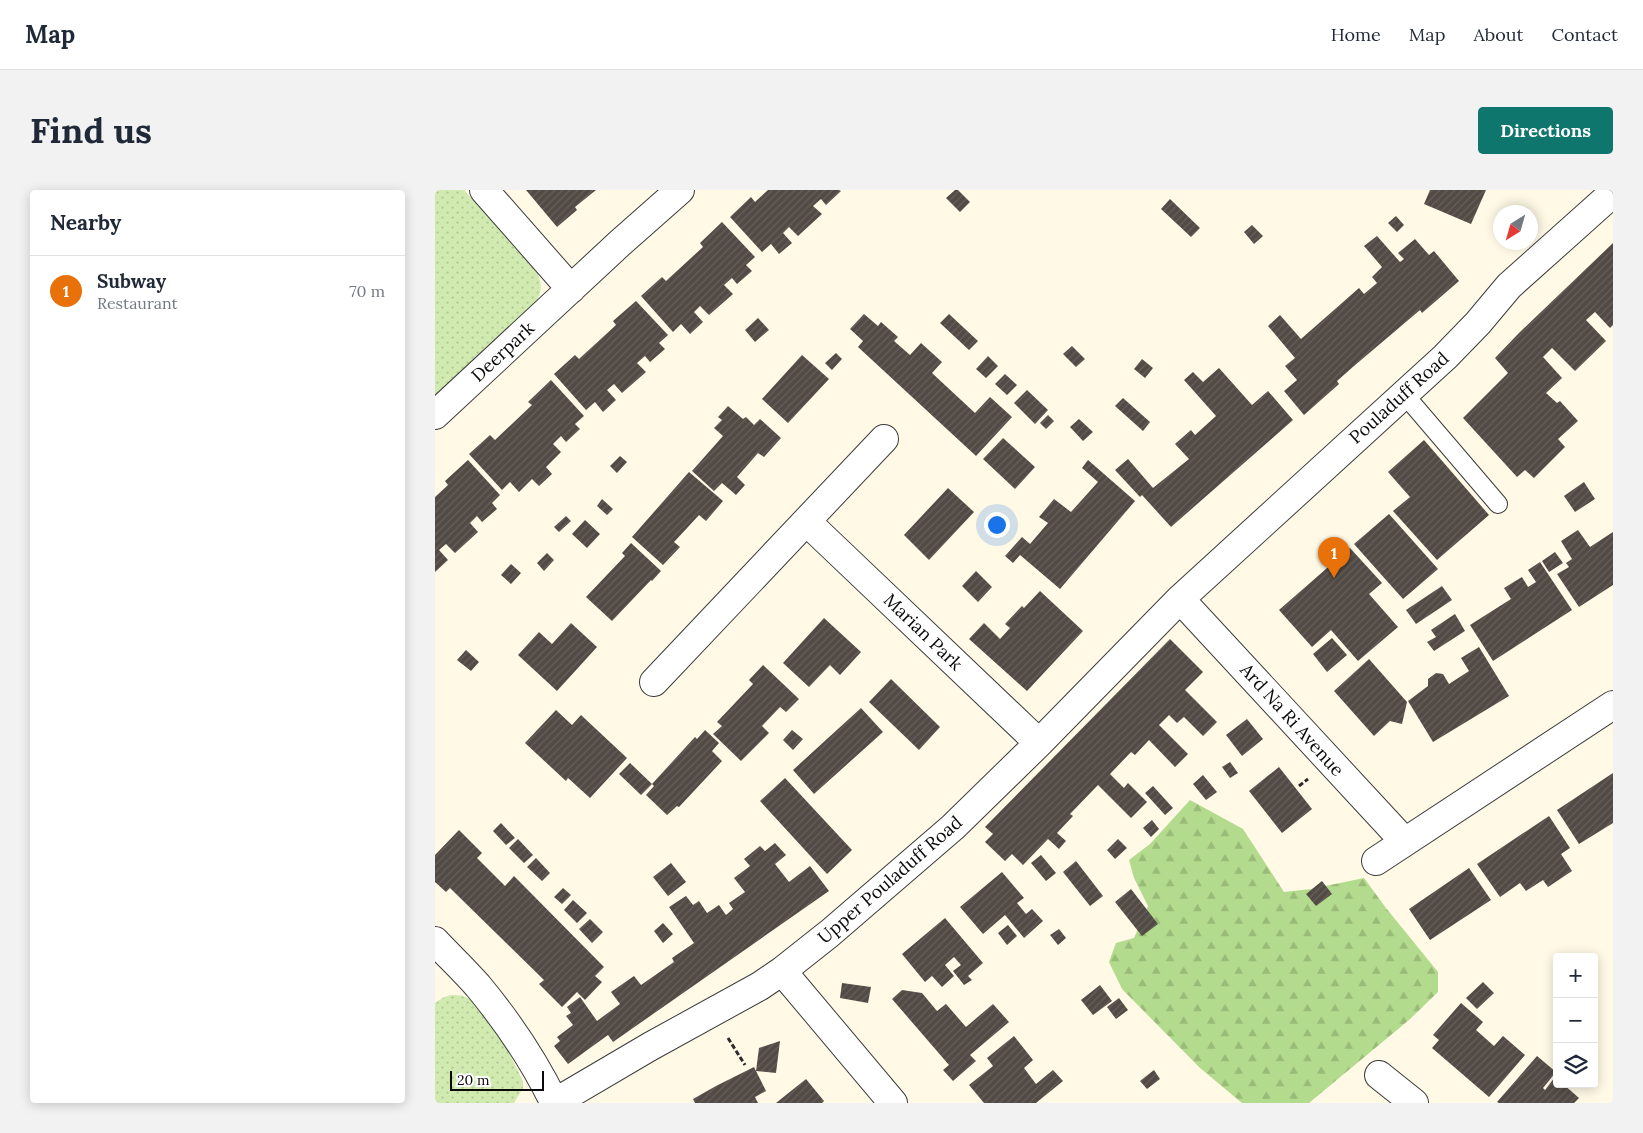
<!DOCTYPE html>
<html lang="en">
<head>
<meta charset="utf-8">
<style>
  :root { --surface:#fff; --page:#f2f2f3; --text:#1f2937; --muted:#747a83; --line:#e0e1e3; --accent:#0f766e }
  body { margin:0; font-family:Lora,serif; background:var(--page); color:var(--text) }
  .controls { position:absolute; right:15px; bottom:15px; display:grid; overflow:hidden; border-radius:5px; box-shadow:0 2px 12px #0003 }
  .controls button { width:45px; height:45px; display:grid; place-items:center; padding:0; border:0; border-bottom:1px solid var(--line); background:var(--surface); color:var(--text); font:25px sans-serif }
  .compass { position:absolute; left:1058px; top:15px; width:45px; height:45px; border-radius:50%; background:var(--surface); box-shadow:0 2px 12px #0003; rotate:217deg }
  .scale { position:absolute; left:15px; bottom:12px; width:94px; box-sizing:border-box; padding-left:5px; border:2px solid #090909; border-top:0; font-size:14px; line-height:18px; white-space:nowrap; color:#090909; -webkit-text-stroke:4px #fff; paint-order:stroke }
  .you { position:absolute; left:561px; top:334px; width:18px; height:18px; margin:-12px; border:4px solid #fff; border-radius:50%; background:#1a73e8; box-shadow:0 0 0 8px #1a73e833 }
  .badge { display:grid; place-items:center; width:32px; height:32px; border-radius:50%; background:var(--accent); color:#fff; font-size:16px; font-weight:700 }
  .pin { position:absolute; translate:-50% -41px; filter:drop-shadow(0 1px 2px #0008) }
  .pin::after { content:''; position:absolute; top:26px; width:18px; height:15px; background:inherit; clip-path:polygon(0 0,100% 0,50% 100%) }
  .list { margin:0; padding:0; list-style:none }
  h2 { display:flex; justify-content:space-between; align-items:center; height:65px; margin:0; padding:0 20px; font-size:21px }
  h2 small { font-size:16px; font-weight:400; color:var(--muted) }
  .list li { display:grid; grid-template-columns:32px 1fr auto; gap:15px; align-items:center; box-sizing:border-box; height:70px; padding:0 20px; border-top:1px solid var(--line) }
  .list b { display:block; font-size:19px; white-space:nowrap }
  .list p { margin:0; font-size:16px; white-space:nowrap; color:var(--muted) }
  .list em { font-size:16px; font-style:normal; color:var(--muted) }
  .icon { flex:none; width:28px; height:28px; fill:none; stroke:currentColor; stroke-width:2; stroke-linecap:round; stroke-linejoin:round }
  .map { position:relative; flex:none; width:1178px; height:913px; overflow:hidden; border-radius:5px }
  header { display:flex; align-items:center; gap:30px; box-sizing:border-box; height:70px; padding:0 25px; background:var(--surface); border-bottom:1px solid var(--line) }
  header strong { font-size:24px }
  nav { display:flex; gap:28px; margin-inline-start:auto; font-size:18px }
  .intro { display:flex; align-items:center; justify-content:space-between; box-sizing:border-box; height:120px; padding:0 30px }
  h1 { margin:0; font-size:35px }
  .button { padding:12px 22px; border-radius:5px; background:var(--accent); color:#fff; font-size:18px; font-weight:700 }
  main { display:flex; gap:30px; padding:0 30px }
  aside { flex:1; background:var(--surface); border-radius:5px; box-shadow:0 2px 12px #0003 }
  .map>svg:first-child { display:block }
  .grass { fill:url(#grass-dots) }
  .forest { fill:url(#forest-firs) }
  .building { fill:url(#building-hatch) }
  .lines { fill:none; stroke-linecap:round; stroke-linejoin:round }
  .service-casing { stroke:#3c3c3c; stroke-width:20 }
  .minor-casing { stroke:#3c3c3c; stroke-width:30 }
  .path { stroke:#2b2b2b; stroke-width:3; stroke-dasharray:5 2.5; stroke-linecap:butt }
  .service { stroke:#fff; stroke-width:18 }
  .minor { stroke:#fff; stroke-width:28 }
  .labels { text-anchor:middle; stroke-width:5; stroke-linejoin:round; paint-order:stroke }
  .street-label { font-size:18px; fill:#090909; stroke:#fff }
</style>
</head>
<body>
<header>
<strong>Map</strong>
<nav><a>Home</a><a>Map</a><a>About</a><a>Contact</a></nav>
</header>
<div class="intro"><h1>Find us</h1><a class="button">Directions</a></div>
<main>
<aside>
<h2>Nearby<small></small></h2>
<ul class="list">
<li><span class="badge" style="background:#e8710a">1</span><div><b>Subway</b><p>Restaurant</p></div><em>70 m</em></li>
</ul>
</aside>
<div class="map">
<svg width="1178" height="913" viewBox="0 0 1178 913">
  <defs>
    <pattern id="grass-dots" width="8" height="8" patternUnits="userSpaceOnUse" patternTransform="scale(1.25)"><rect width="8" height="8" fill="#d0eaaf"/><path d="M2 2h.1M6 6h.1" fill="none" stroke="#b1c795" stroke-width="1.8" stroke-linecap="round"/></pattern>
    <pattern id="forest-firs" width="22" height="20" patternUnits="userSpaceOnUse" patternTransform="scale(1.25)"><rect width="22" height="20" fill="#b3db8d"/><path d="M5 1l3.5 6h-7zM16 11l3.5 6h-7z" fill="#99bb78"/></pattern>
    <pattern id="building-hatch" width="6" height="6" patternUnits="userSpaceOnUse" patternTransform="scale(1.25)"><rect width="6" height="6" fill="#524a45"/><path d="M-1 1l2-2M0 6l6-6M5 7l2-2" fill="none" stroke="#665f5b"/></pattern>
  </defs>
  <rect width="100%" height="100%" fill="#fff9e6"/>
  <path class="grass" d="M0,0h29l72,80c8,16 6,26 -6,39l-95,91z
    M16,805c4,0 8,0 12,1 25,9 48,62 60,85v7l-9,15h-79v-100l9,-6z"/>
  <path class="forest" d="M755,610l53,29 41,63 27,-3 53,-11 22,30 52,64v20l-29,28 -100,83h-67l-42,-35 -78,-79 -13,-27 7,-19 18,-5 14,-32 -14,-28 -5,-18 21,-16z"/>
  <path class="building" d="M91,0h70l-21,17 2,3 -20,17z
    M333,0h71l2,1 -15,14 -5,-6 -8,7 9,8 -24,22 -9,-9 -6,6 9,10 -13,11 -8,-10 -9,8 -32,-35 21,-20 4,5z
    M520,0h3l12,12 -10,10 -14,-14z
    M995,0h56l-15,34 -47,-20z
    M735,9l30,29 -9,9 -30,-28z
    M961,26l8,9 -7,7 -9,-9z
    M287,32l33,35 -9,8 6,6 -15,13 -5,-6 -8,7 9,9 -24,21 -9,-9 -6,6 9,10 -13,12 -9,-10 -8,8 -32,-36 21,-19 4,4 37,-34 -3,-4z
    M817,35l11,11 -9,8 -10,-12z
    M942,46l23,26 4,-3 -6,-6 17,-14 14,16 5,-4 25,30 -37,32 -2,-3 -66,56 -17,15 2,3 -35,31 -20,-24 13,-11 -12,-14 10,-8 -27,-32 12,-11 21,24 58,-51 5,6 13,-11 -5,-6 10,-10 -18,-21z
    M1178,53v82l-3,3 -15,-16 -9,8 20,21 -31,30 -23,-23 -9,9 19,21 -16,15 11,10 3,-2 18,20 -20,18 7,8 -31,31 -9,-8 -8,7 -54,-59 45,-45 -13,-15 24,-25z
    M201,111l32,34 -9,8 6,6 -15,13 -5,-6 -8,7 9,9 -24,21 -8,-9 -7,6 9,10 -13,12 -8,-10 -9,8 -32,-36 21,-19 4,4 37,-34 -3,-4z
    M429,124l14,12 3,-4 17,15 -4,4 16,14 11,-12 21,19 -10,11 43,40 15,-16 22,20 -36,39 -118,-109 5,-6 -13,-12z
    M514,124l29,27 -9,9 -29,-27z
    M323,128l11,12 -14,12 -10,-12z
    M637,156l13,13 -9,8 -13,-13z
    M401,163l6,6 -10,11 -7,-7z
    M367,165l27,24 -41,44 -26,-24z
    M553,166l10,10 -12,12 -10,-9z
    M707,169l11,9 -8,10 -11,-9z
    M784,178l33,37 16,-14 25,29 -122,107 -29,-32 -2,2 -25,-27 13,-11 25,29 36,-29 -14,-15 16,-14 4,5 21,-19 -32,-36 9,-8 10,10z
    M570,184l12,11 -10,10 -12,-11z
    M116,190l33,36 -9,8 5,5 -14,13 -5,-6 -8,8 8,8 -15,15 6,7 -13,12 -7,-7 -13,13 -9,-10 -8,8 -33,-36 21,-19 5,5 37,-35 -4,-3z
    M592,200l21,20 -13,14 -21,-21z
    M688,208l27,24 -7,9 -28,-25z
    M293,216l15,13 3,-2 8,8 6,-6 21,19 -17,19 -6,-4 -21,24 8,8 -9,10 -14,-12 -8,8 -22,-20 31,-35 -9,-8 8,-8 -4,-3z
    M613,225l6,6 -8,8 -6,-6z
    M644,229l14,13 -10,9 -13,-14z
    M568,248l32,29 -20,22 -32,-30z
    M989,250l65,75 -52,45 -44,-49 17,-14 -22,-25z
    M185,266l7,6 -10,11 -7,-7z
    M33,270l32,35 -8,8 5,6 -15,13 -5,-6 -7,7 8,9 -23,21 -9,-9 -7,6 9,10 -13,12v-75l13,-12 -3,-4z
    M653,270l47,41 -75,88 -40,-34 -7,8 -8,-7 17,-19 8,7 18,-21 -9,-6 15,-18 17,13 27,-30 -16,-14z
    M254,282l34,29 -17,20 -7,-6 -11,12 -14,15 6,5 -17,18 -31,-28z
    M1149,292l11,17 -20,13 -11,-16z
    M513,298l26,24 -45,48 -25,-25z
    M167,309l11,10 -6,6 -10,-9z
    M954,324l49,55 -35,30 -49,-55z
    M131,326l5,5 -12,11 -5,-5z
    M150,330l15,14 -13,14 -15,-14z
    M1143,340l12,17 23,-15v53l-34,22 -22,-33 12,-7 -3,-4 6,-4 -11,-18z
    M196,353l30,28 -9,10 -1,-1 -39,41 -26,-24 39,-41 -3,-3z
    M915,358l32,35 -13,11 29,33 -40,34 -27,-31 -19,17 -33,-37z
    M1120,362l8,11 -14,9 -7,-11z
    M112,363l7,7 -10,11 -7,-8z
    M1105,372l32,48 -79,51 -23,-36 41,-26 -7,-11 18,-11 6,10 8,-5 -8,-12z
    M76,374l10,9 -10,11 -10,-9z
    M541,381l16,16 -14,15 -16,-16z
    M1007,396l10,14 -36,24 -10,-14z
    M605,401l43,40 -56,60 -58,-52 15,-16 16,16 10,-11 -5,-4 17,-18 2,2z
    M1020,424l10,17 -31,20 -7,-9 9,-5 -5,-7z
    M389,428l37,34 -21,23 -10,-10 -21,22 -26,-24z
    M136,433l26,24 -40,44 -39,-36 21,-23 13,12z
    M897,448l15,17 -20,17 -14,-18z
    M735,449l33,33 -18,18 32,32 -14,14 -19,-19 -7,6 -8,-8 -10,10 29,29 -13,13 -26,-27 -14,15 -4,-3 -21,22 14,14 4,-5 19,19 -16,16 -33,-33 -28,29 3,2 -16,17 9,8 -7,8 -11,-10 -25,26 -11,-11 -7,7 -20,-19 8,-8 -8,-7z
    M1044,457l30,49 -76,46 -25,-41 20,-15v-7l8,-6 7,1 6,10 20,-13 -8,-13z
    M31,460l13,12 -8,9 -14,-11z
    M934,469l38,43 -5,22 -12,-3 -16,15 -40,-45z
    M328,475l36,34 -13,13 -6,-5 -18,19 7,7 -28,28 -28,-27 9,-8 -5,-4 36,-38 -4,-4z
    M456,489l49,48 -21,23 -50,-48z
    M426,518l22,24 -69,62 -21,-24z
    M121,520l16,15 9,-10 46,43 -37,40 -22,-20 -2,3 -41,-38z
    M812,529l16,20 -21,17 -16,-21z
    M270,540l14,13 -7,8 10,10 -43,46 -2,-1 -10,9 -21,-20 8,-9 -2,-2 -11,11 -22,-21 11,-11 22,21 43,-47 2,2z
    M357,540l11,9 -10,11 -10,-10z
    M795,572l8,11 -8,5 -8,-11z
    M844,577l33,42 -30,24 -33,-42z
    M1178,583v50l-34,21 -22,-34z
    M768,585l14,17 -11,8 -13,-16z
    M350,588l67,72 -25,24 -67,-73z
    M718,596l20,22 -8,7 -20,-22z
    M1114,626l21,32 -9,6 11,17 -24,16 -5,-7 -17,11 -6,-8 -20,14 -23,-33z
    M717,630l7,9 -8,8 -8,-9z
    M66,633l14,15 -9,7 -13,-14z
    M24,640l23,23 -5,5 28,28 9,-10 90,91 -9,9 7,6 -17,18 -8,-8 -15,15 -23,-23 5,-4 -94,-92 -4,4 -11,-10v-27z
    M83,649l15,16 -9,8 -15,-15z
    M683,649l9,9 -12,11 -8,-9z
    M340,653l11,12 -11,9 14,18 21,-16 19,25 -216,151 -5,-7 -40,29 -14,-18 6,-5 -3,-4 16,-12 -7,-9 5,-3 -4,-6 13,-10 17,24 23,-17 -9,-12 23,-16 7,9 33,-23 -2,-4 22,-15 -25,-36 17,-11 7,9 6,-4 8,12 12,-8 7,10 7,-6 -4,-6 16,-11 -11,-14 16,-12 -6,-7 16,-13 5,5z
    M606,665l15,18 -10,8 -15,-18z
    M101,668l14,15 -8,8 -15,-14z
    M641,671l27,35 -13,10 -27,-34z
    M236,673l15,19 -18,14 -15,-19z
    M1034,678l22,32 -61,40 -21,-31z
    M567,682l22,26 -7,5 9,11 6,-5 11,12 -19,17 -19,-23 -22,19 -23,-27z
    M887,691l10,13 -16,12 -10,-12z
    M128,698l8,7 -9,9 -8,-7z
    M696,699l27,35 -16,12 -27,-34z
    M138,710l14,13 -10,10 -13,-13z
    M510,728l38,45 -15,13 4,4 -8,5 -11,-14 8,-6 -7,-8 -9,8 9,11 -12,11 -10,-11 -7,6 -23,-28z
    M155,729l13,13 -11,11 -13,-14z
    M228,733l10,11 -10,9 -9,-12z
    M573,735l9,11 -10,9 -9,-12z
    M624,739l7,9 -8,7 -8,-10z
    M1048,792l11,11 -17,16 -11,-11z
    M407,793l29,4 -3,16 -28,-5z
    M665,795l12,16 -19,14 -12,-15z
    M467,800l20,3 15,18 9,-7 20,23 27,-23 16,18 -39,33 6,6 -23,20 -10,-11 6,-5 -57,-66z
    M684,808l9,12 -12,9 -9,-12z
    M1026,813l22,19 -7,8 18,16 9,-10 22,19 -36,42 -57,-49 7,-8 -6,-5z
    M579,846l19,24 -9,8 12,16 17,-14 10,11 -27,22h-52l-15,-18 24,-19 -6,-8z
    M345,851l-4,32 -20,-2 10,20 -11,6 3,6h-63l-2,-4 23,-13 38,-19 2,4 3,-23z
    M1102,866l19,16 -13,16 2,2 10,-13 2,7h6l16,14 -5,5h-75l-2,-1z
    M719,880l6,9 -13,10 -7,-8z
    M371,889l18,22 -2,2h-46z"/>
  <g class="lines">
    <g class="service-casing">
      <path id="service" d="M969,204l94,110"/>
    </g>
    <g class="minor-casing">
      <path id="minor" d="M49,0l87,99
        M0,225l185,-172 60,-53
        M372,332l232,221
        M745,409l224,242
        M219,492l230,-243
        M941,671l237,-156
        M0,751c14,15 29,29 43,45 29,35 56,75 76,116
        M347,781l111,132
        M944,885l35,28
        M119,913l97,-57 109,-60 22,-15 48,-38 123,-106 86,-84 141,-144 265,-242 33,-34 31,-37 104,-93"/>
    </g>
    <path class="path" d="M864,596l9,-7
      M293,848l17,27"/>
    <use href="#service" class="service"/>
    <use href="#minor" class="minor"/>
  </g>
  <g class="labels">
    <g class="street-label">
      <text transform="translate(68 162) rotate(-43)" y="6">Deerpark</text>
      <text transform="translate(964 208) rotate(-42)" y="6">Pouladuff Road</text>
      <text transform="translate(488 442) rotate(44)" y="6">Marian Park</text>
      <text transform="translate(857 530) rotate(48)" y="6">Ard Na Ri Avenue</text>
      <text transform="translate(455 690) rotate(-41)" y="6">Upper Pouladuff Road</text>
    </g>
  </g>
</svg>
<div class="controls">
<button>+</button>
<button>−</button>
<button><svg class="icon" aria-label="layers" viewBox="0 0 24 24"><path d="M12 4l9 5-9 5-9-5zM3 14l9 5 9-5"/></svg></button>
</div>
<svg class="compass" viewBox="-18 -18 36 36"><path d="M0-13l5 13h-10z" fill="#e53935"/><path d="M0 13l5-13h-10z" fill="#747a83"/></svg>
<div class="scale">20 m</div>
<div class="you"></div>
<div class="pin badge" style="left:899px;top:388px;background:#e8710a">1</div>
</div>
</main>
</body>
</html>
